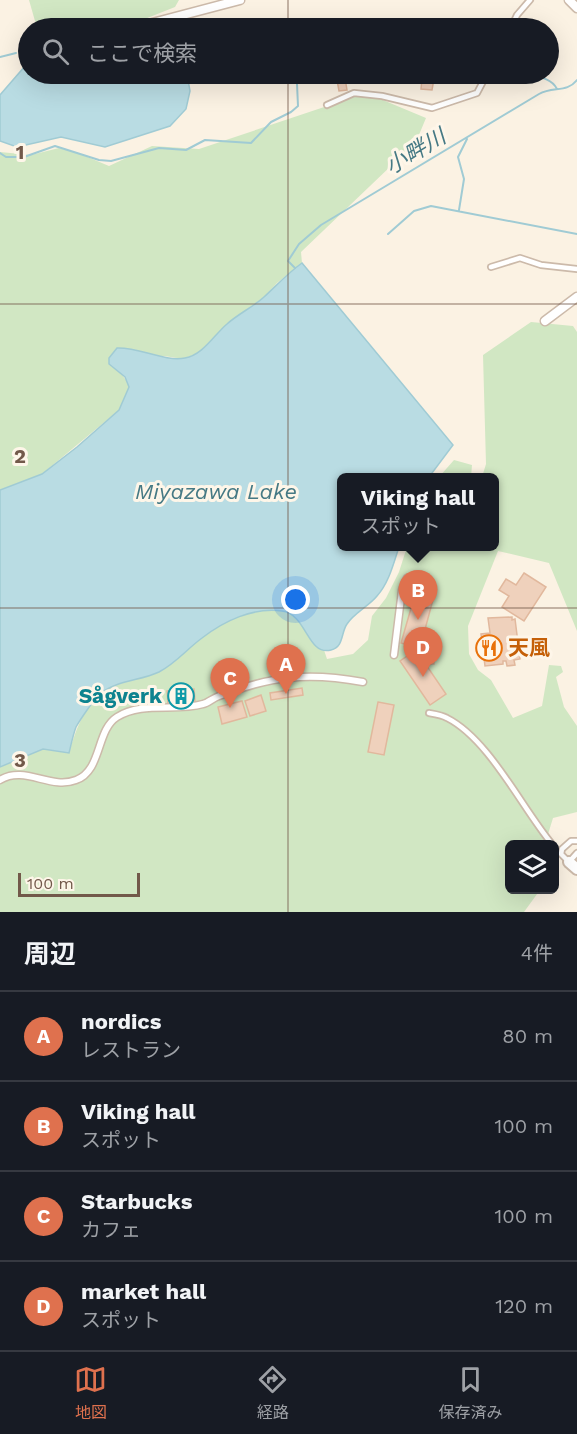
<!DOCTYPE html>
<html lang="ja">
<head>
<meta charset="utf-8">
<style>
  :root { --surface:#171b24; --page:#20242c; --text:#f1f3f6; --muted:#9ea1a6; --line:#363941; --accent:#df714e }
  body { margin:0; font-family:"Work Sans","Noto Sans JP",sans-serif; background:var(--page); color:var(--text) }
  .controls { position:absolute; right:18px; bottom:18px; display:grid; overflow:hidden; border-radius:9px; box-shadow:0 6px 24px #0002 }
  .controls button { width:54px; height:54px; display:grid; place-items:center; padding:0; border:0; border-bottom:2px solid var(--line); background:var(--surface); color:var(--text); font:30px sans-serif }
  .scale { position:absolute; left:18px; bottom:15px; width:122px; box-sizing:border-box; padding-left:6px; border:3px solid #72594a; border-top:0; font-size:16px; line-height:21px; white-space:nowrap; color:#72594a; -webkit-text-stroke:4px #fef6e9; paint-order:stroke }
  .you { position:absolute; left:296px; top:600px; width:21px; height:21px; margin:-15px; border:4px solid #fff; border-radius:50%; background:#1a73e8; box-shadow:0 0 0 9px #1a73e833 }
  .badge { display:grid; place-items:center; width:39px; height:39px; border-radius:50%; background:var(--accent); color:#fff; font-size:20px; font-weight:700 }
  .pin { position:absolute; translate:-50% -50px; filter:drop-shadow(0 2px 3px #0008) }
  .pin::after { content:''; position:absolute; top:32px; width:21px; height:18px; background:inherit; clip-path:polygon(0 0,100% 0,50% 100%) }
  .popup { position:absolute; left:337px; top:473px; width:162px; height:78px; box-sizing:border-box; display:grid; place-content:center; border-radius:9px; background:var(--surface); filter:drop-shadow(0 2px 4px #0005); font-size:20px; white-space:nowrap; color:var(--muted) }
  .popup b { font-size:22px; color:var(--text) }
  .popup::after { content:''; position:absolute; left:50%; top:100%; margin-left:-12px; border:12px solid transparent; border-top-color:var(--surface) }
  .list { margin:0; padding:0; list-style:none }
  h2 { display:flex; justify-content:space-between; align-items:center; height:78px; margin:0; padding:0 24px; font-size:26px }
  h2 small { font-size:20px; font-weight:400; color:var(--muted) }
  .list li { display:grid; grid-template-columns:39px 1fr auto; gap:18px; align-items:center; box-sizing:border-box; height:90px; padding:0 24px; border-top:2px solid var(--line) }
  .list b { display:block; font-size:22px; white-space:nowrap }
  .list p { margin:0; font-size:20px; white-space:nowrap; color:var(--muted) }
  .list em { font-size:20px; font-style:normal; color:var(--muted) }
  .icon { flex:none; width:33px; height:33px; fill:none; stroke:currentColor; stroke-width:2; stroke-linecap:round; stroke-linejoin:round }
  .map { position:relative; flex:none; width:577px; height:912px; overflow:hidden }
  .search { position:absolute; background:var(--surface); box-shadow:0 6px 24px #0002; left:18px; right:18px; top:18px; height:66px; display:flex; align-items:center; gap:15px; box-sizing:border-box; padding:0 21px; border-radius:33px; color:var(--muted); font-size:22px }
  .sheet { height:438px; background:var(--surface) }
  nav { display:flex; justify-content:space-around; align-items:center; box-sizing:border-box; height:84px; border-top:2px solid var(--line); background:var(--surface); font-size:16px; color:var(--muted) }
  nav a { display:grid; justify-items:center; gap:3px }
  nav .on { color:var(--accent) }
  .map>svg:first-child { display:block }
  .green { fill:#d1e7c3 }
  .water { fill:#b9dce3; stroke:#a0cbd4; stroke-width:1.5 }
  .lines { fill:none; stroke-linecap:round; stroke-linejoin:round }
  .stream { stroke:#a0cbd4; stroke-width:2 }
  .building { fill:#efd1bc; stroke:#e1b89d; stroke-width:1.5 }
  .service-casing { stroke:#ccbaaa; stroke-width:8 }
  .pedestrian-casing { stroke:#ccbaaa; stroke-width:9 }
  .minor-casing { stroke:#ccbaaa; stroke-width:11 }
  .tertiary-casing { stroke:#ccbaaa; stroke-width:14 }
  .service { stroke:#fff; stroke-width:4.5 }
  .pedestrian { stroke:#fff; stroke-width:6 }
  .minor { stroke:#fff; stroke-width:8 }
  .tertiary { stroke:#fff; stroke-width:10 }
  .grid { fill:none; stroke:#72594a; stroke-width:1.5; stroke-opacity:0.55 }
  .labels { text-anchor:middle; stroke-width:6; stroke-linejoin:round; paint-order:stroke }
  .food-label { font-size:21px; font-weight:bold; fill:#c56008; stroke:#fef6e9; text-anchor:start }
  .culture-label { font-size:21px; font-weight:bold; fill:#0d838f; stroke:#fef6e9; text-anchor:end }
  .water-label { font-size:22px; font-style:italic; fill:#467984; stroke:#fef6e9 }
  .grid-label { font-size:20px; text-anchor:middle; font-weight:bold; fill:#72594a; stroke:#fef6e9; stroke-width:6; stroke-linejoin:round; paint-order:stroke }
</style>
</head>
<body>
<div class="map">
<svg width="577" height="912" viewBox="0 0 577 912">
  <rect width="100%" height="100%" fill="#fbf2e3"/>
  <path class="green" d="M29,0h150l-4,7 -53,21h-85z
    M366,93l60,25 -10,24 -115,110 1,11 -25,20 -13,14 -37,27 -29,29 -14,6 -20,-3 -53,10 9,6 8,11 1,4 -10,23 -77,64 -42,16v-338l31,3 28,-7 19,5 31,13 43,-20 47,3z
    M531,322l42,4 4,6v299l-28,-68 -51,-12 -30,75 1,28 9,16 13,10 22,38 29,-12 7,-41 12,1 2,6 -7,5 8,30 13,19v86l-24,6 -8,26h-35v46h30l-16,22h-524v-145l43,-18 26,4c5,-18 15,-47 31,-59 18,-14 41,-13 60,-23 17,-8 27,-23 42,-34 23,-17 52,-30 81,-26 22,3 21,32 41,39l3,9 26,-5 15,-14 4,-24 14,-18 13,-26 8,-25 87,-1v-68l-12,-1 4,-13 -3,-109z
    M454,460l18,5 -1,12h-32z"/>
  <path class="water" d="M26,65l2,1v8h159l3,17 -4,18 -16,17 -65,21 -44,-10 -44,10 -17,-6v-46z
    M302,263l151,182 -24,32 -87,1v68l57,1c-5,15 -10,36 -22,49 -8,10 -23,17 -30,28 -6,8 -3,23 -16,26 -24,6 -24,-36 -49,-39 -29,-4 -58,10 -80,27 -15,11 -26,25 -43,34 -19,9 -42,8 -59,22 -6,5 -20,26 -24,33 -3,8 -5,18 -7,26l-26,-4 -43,18v-277l42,-16 35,-27 42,-37 10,-23 -4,-10 -16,-13v-6l8,-10c22,-1 47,14 68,10 18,-3 29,-23 42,-34 11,-10 26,-17 37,-27 13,-12 24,-24 38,-34z"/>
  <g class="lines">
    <path class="stream" d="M0,57l16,-4
      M524,74c13,3 27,3 33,15
      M0,153l6,4h18l31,-11 44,14 12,1 48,-13 27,2 19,-10 46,3 20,-21 20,-10 7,-6 -1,-22 3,-10
      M459,210l5,-31 -6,-22 9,-18
      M388,234l26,-23 17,-5 146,28
      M295,268l-7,-7 11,-17 22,-19 218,-131c14,-8 28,-1 38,-14"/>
  </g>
  <path class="building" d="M345,78l2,12 -8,1 -2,-11z
    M422,78l12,1 -2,11 -11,-1z
    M524,573l22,14 -22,34 -22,-14 7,-11 -10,-6 7,-11 10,6z
    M416,591l18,5 -14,52 -19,-5z
    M512,617v3l3,-1 5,40 -6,1 1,5 -8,1 -1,-5h-3v3l-18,2 -4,-32 9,-1 -2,-15z
    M428,640h4l2,24h-4z
    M416,650l30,44 -16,11 -30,-44z
    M302,688l1,7 -32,5 -1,-7z
    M194,689l1,12 -27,3 -1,-13z
    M261,695l5,16 -16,5 -5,-15z
    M242,701l5,16 -25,7 -4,-17z
    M378,702l16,3 -10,50 -16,-3z"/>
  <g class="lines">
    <g class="service-casing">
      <path id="service" d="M511,28l6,-13 13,-15
        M327,105l27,-12 28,3 50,12 45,-15 10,-19
        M491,267l29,-9 21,7 36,4
        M429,713c6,1 13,2 18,5 42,21 75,90 105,126
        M577,841h-6l-9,8 -1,5 8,8 8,-9"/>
    </g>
    <g class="pedestrian-casing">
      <path id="pedestrian" d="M394,655l8,-65 5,-12
        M0,780c25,-15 50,10 76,0 26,-9 20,-50 41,-63 25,-16 59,-5 86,-13 5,-1 10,-6 16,-8 52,-20 89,-24 144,-14"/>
    </g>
    <g class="minor-casing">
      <path id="minor" d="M569,0l8,8
        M141,26l99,-26
        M545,321l32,-24"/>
    </g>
    <g class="tertiary-casing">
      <path id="tertiary" d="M569,862l8,7"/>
    </g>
    <use href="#service" class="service"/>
    <use href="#pedestrian" class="pedestrian"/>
    <use href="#minor" class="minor"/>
    <use href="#tertiary" class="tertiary"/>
  </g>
  <path class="grid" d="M288,0v28M288,74v838M0,304h577M0,608h577"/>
  <defs>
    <g id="restaurant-ring" transform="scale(1.35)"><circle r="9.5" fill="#fef6e9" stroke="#e8710a" stroke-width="1.5"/><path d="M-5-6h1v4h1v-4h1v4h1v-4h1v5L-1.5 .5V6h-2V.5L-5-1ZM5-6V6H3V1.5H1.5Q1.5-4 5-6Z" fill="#e8710a"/></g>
    <g id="building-ring" transform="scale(1.35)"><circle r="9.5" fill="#fef6e9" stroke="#0f9aa8" stroke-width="1.5"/><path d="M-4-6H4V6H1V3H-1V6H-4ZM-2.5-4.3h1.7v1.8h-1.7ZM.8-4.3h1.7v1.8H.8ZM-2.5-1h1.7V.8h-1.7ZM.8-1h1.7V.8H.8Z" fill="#0f9aa8"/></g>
  </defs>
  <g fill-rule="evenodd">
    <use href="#restaurant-ring" x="489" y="648"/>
    <use href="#building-ring" x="181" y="696"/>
  </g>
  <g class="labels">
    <g class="food-label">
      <text x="508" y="655">天風</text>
    </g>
    <g class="culture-label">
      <text x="162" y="703">Sågverk</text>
    </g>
    <g class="water-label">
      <text transform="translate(415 151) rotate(-31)" y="8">小畔川</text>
      <text x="216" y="499">Miyazawa Lake</text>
    </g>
  </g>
  <g class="grid-label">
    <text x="20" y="159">1</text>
    <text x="20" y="463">2</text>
    <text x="20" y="767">3</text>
  </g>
</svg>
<div class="controls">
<button><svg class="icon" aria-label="layers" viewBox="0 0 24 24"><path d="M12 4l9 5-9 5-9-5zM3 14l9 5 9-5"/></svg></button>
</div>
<div class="scale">100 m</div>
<div class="you"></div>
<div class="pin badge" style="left:286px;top:694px">A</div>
<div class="pin badge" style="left:418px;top:620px">B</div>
<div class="popup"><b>Viking hall</b>スポット</div>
<div class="pin badge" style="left:230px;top:708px">C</div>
<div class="pin badge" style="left:423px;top:677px">D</div>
<div class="search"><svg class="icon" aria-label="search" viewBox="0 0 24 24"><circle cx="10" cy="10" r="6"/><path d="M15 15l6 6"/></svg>ここで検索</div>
</div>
<section class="sheet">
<h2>周辺<small>4件</small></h2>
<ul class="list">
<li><span class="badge">A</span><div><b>nordics</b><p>レストラン</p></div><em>80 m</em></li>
<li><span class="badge">B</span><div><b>Viking hall</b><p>スポット</p></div><em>100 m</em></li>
<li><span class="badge">C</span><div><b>Starbucks</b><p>カフェ</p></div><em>100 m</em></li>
<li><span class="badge">D</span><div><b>market hall</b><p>スポット</p></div><em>120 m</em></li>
</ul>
</section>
<nav>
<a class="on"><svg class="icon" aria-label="map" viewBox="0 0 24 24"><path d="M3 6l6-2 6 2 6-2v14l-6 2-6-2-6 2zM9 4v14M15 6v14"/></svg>地図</a>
<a><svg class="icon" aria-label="directions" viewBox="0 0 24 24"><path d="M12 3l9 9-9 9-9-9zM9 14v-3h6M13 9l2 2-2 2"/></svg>経路</a>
<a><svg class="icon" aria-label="saved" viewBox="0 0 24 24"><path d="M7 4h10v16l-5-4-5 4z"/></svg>保存済み</a>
</nav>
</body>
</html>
